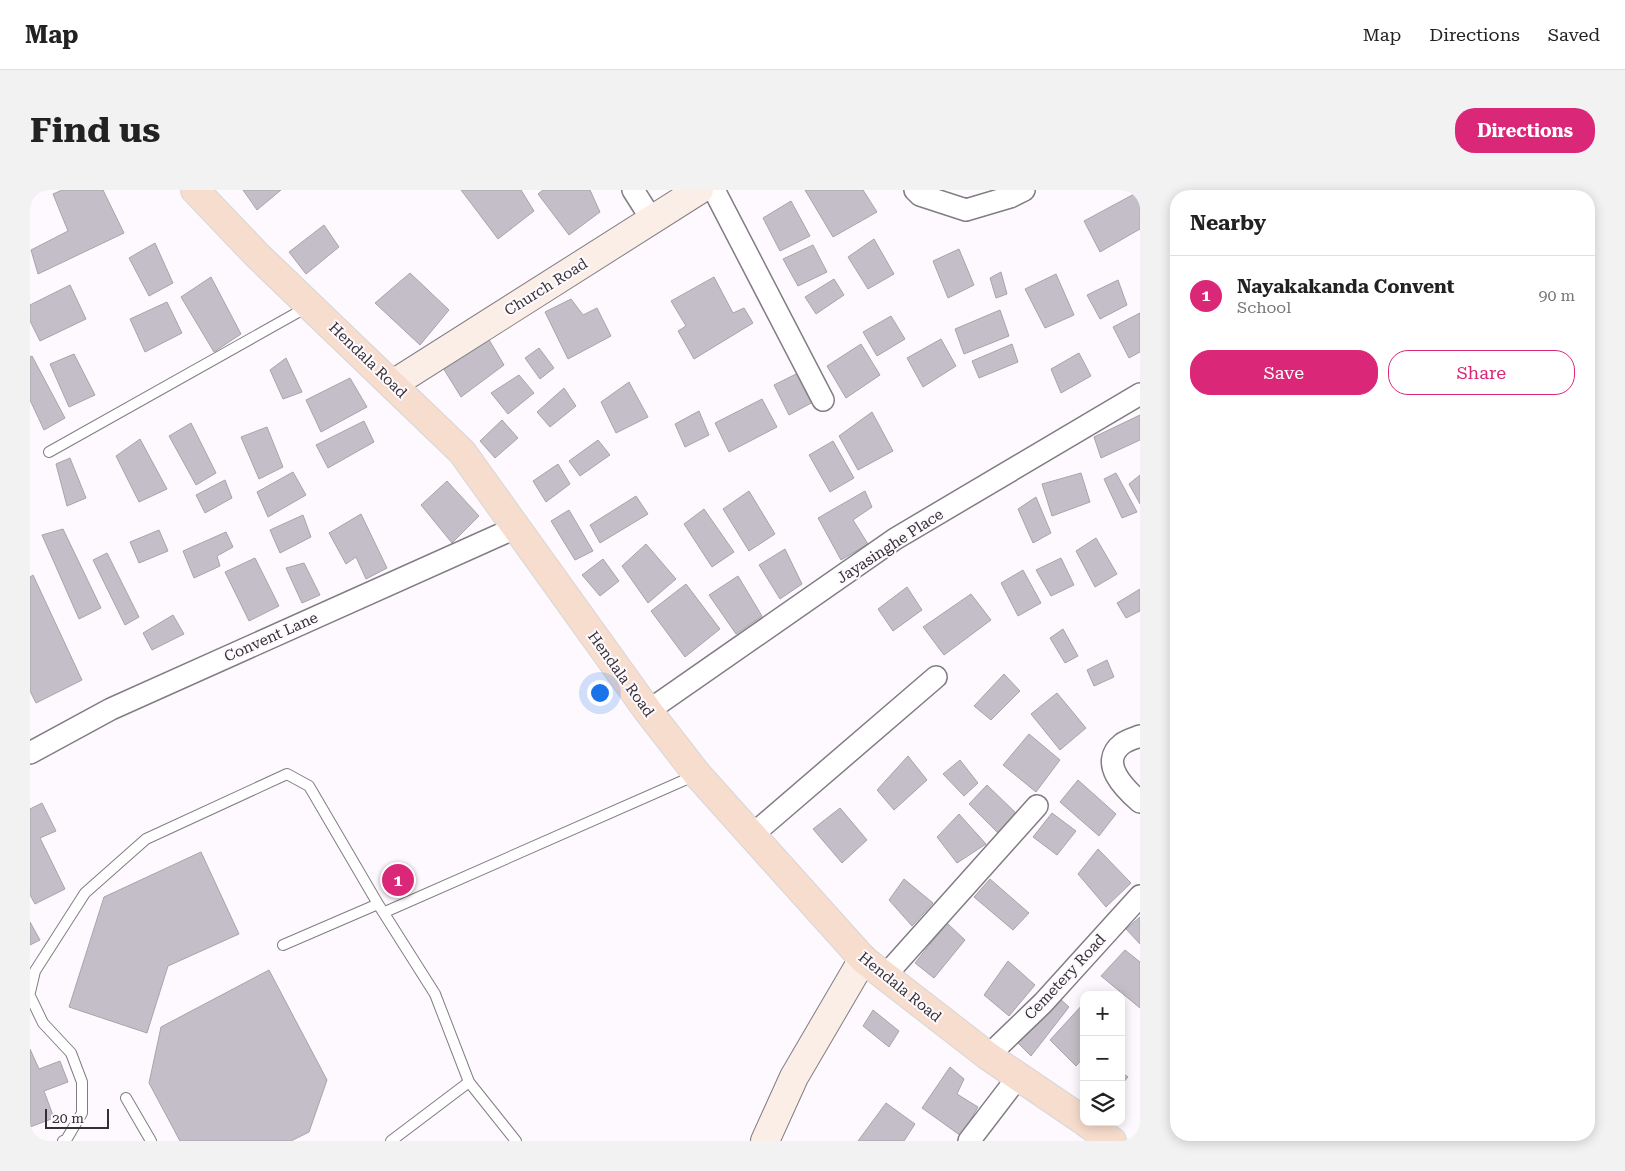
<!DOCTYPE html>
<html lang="en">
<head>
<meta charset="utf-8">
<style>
  :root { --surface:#fff; --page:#f2f2f2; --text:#222; --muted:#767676; --line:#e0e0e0; --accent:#db2777 }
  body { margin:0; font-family:"Roboto Serif",serif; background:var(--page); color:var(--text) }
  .controls { position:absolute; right:15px; bottom:15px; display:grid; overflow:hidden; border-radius:10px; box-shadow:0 2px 12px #0003 }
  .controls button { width:45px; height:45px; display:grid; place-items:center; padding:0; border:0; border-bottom:1px solid var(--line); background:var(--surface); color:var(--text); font:25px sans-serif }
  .scale { position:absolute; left:15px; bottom:12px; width:64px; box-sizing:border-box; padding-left:5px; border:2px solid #343134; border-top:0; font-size:14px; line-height:18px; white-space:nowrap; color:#343134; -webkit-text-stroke:4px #fef9ff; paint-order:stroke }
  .you { position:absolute; left:569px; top:502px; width:18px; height:18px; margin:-12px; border:4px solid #fff; border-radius:50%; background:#1a73e8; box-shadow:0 0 0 8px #1a73e833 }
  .badge { display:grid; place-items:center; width:32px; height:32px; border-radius:50%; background:var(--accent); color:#fff; font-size:16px; font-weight:700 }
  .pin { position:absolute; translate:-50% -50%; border:2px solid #fff; box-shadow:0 1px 5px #0006 }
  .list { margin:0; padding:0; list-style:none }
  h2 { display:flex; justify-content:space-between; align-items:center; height:65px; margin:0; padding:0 20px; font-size:21px }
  h2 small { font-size:16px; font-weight:400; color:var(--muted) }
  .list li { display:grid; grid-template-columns:32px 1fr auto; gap:15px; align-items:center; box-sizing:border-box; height:80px; padding:0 20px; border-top:1px solid var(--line) }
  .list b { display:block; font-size:19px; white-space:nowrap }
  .list p { margin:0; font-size:16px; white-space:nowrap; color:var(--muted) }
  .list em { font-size:16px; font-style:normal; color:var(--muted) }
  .actions { display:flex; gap:10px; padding:15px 20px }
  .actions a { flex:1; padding:11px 0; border:1px solid var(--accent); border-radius:20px; text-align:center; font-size:18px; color:var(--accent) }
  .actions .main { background:var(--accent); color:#fff }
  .icon { flex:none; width:28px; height:28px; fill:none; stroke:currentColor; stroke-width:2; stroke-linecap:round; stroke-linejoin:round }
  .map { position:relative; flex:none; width:1110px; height:951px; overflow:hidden; border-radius:20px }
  header { display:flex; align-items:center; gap:30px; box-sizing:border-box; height:70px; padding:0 25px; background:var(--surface); border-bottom:1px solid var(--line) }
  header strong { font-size:24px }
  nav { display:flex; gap:28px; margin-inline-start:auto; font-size:18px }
  .intro { display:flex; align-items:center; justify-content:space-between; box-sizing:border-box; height:120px; padding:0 30px }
  h1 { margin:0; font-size:35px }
  .button { padding:12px 22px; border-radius:20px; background:var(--accent); color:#fff; font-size:18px; font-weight:700 }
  main { display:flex; gap:30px; padding:0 30px }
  aside { flex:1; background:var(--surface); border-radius:20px; box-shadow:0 2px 12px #0003 }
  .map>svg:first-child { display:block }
  .building { fill:#c3bec7; stroke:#a8a4ac }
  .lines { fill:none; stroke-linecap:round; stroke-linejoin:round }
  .lane-casing { stroke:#827c83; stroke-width:12 }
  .street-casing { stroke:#827c83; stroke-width:24 }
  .secondary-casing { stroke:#827c83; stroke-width:30 }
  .primary-casing { stroke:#d6d6d6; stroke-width:30 }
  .lane { stroke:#fff; stroke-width:10 }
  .street { stroke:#fff; stroke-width:21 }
  .secondary { stroke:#fbeee6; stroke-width:28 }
  .primary { stroke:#f7ddcd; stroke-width:28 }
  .labels { text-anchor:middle; stroke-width:4; stroke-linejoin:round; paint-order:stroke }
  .street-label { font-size:15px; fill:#343134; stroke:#fef9ff }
</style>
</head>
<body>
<header>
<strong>Map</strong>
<nav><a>Map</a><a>Directions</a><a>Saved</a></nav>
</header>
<div class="intro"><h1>Find us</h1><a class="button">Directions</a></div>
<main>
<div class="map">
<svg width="1110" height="951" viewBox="0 0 1110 951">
  <rect width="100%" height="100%" fill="#fef9ff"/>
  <path class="building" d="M32,0h41l21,43 -86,41 -7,-24 37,-19 -15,-37z
    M213,0h38l-24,20z
    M431,0h60l13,21 -36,28z
    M513,0h47l10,22 -31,23 -31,-41z
    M775,0h58l14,22 -44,25z
    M1106,3l4,9v27l-40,23 -16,-31z
    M761,11l19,35 -30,15 -17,-33z
    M294,35l15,22 -33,27 -17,-22z
    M844,49l20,35 -26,15 -20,-32z
    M125,53l18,40 -24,13 -20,-38z
    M783,55l14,27 -29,14 -15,-27z
    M929,59l15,36 -26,13 -15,-37z
    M971,82l6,22 -11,4 -6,-20z
    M380,83l39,37 -29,35 -45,-42z
    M1026,84l18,41 -29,13 -20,-39z
    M181,87l30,57 -27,18 -33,-55z
    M684,87l19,36 11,-5 9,15 -59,36 -16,-28 8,-5 -15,-25z
    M804,89l10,16 -28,19 -11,-17z
    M1088,90l9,25 -27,14 -13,-24z
    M40,95l16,34 -46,22 -10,-20v-16z
    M541,109l12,16 14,-7 14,28 -43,23 -23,-47z
    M137,112l15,31 -37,19 -15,-33z
    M970,120l9,26 -45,18 -9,-25z
    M1110,123v39l-11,6 -16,-31z
    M861,126l14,23 -28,17 -14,-24z
    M458,148l16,27 -43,32 -18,-29z
    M911,149l15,27 -33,21 -16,-29z
    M831,154l19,31 -34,23 -19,-32z
    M982,154l6,18 -39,16 -7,-17z
    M509,158l15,20 -14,11 -15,-21z
    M1049,163l12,23 -30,17 -10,-24z
    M44,164l21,41 -26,12 -19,-43z
    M2,166l33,62 -21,12 -14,-30v-43z
    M256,168l16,34 -19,7 -13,-29z
    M770,182l15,29 -26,14 -15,-30z
    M489,185l15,18 -26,21 -17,-21z
    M320,188l17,29 -46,25 -15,-32z
    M599,192l19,35 -32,16 -15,-31z
    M534,198l12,18 -26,21 -13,-15z
    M732,209l15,28 -48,25 -14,-29z
    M669,221l10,24 -24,12 -10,-23z
    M842,222l21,39 -35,19 -19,-34z
    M1110,225v25l-39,18 -7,-21z
    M472,230l16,18 -23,20 -15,-17z
    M334,231l10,21 -46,26 -12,-23z
    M161,233l25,50 -20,12 -27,-49z
    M237,237l16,40 -24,12 -18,-42z
    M110,249l27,50 -28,13 -23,-46z
    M568,250l12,15 -30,21 -11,-15z
    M803,251l21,37 -24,14 -21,-37z
    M40,268l16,40 -19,8 -11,-42z
    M528,274l12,20 -24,18 -13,-21z
    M263,282l13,23 -38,22 -11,-25z
    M1051,283l9,29 -38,14 -10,-32z
    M1086,283l21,39 -15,6 -18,-39z
    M1110,285v29l-11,-20z
    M195,290l7,18 -27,15 -9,-18z
    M417,291l32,35 -27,27 -31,-38z
    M719,301l26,43 -26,17 -26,-42z
    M835,301l7,16 -19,13 15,24 -27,16 -23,-42z
    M606,306l12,18 -48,29 -10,-18z
    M1006,307l15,36 -18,10 -15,-34z
    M674,319l30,43 -22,15 -28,-43z
    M539,320l24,41 -18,9 -24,-39z
    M331,324l26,54 -21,11 -10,-22 -10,7 -17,-31z
    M273,325l8,22 -31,16 -10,-23z
    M33,339l38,79 -22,11 -37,-84z
    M129,340l9,21 -29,12 -9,-21z
    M196,342l7,15 -16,9 3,10 -26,12 -11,-27z
    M1066,348l21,36 -22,13 -19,-36z
    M616,354l30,35 -28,24 -26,-37z
    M755,359l17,35 -22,15 -21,-34z
    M77,363l32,64 -14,8 -32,-65z
    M225,368l24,48 -30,15 -24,-49z
    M1031,368l13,27 -23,11 -15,-26z
    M573,369l16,22 -19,15 -18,-21z
    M274,373l16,32 -18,8 -16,-35z
    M993,380l18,33 -23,13 -17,-33z
    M3,385l49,105 -46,23 -6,-12v-114z
    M708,386l24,40 -26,18 -27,-39z
    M656,394l34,45 -35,28 -34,-46z
    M877,397l15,23 -29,21 -15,-22z
    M1110,399v22l-14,7 -9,-15z
    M941,404l20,26 -47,35 -21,-28z
    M143,425l11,19 -32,16 -9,-17z
    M1033,439l15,27 -13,7 -15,-25z
    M1077,470l7,17 -20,9 -7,-16z
    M974,484l16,17 -29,29 -17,-14z
    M1027,503l29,35 -26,22 -29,-36z
    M999,544l31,26 -24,32 -33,-27z
    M878,566l19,24 -33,30 -17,-20z
    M930,570l18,23 -14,13 -21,-22z
    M1048,590l38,34 -17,22 -39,-34z
    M957,595l32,31 -19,19 -31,-31z
    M12,613l14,28 -16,7 25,51 -30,15 -5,-9v-86z
    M810,618l27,32 -25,23 -29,-34z
    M1022,623l24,18 -19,24 -24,-18z
    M929,624l27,30 -29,19 -20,-26z
    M1068,659l33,34 -25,24 -28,-33z
    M171,662l38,82 -71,32 -21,67 -78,-26 35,-110z
    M874,689l29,24 -21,23 -23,-26z
    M960,689l39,34 -16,17 -39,-33z
    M1110,727v27l-14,-15z
    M0,732l10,18 -10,5z
    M917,733l18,17 -31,38 -19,-15z
    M1095,760l15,12v46l-39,-32z
    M978,771l27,24 -26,31 -25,-21z
    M239,780l58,110 -18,52 -18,9h-111l-31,-58 12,-56z
    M1028,807l11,10 -38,49 -14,-14z
    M1054,813v54l-8,9 -26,-26z
    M843,820l26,21 -10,16 -26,-21z
    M0,859l9,20 21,-8 8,21 -24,9 10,27 -24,9z
    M920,877l14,12 -7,15 21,13 -17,29 -39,-28z
    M1091,882l7,5 -7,8z
    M856,913l29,21 -11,17h-46z"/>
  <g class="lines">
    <g class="lane-casing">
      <path id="lane" d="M19,262l260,-146
        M355,722l311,-137
        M253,755l95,-41
        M0,802l5,-21 50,-78 61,-54 141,-65 22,12 69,118 57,90 34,88 47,59
        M0,806l13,27 28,30 11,29v31l-16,27 -3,1
        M96,908l25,43
        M361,951l78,-59"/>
    </g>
    <g class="street-casing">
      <path id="street" d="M603,0l19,30
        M684,0l109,210
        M885,0l5,5 46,15 44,-13 14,-7
        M618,521l247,-172 245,-145
        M1110,546c-5,2 -13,4 -18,8 -24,19 3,45 18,58
        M0,563l81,-44 404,-181
        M721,646l185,-159
        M854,787l153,-171
        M958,866l55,-53 97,-107
        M939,951l49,-64"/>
    </g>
    <g class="secondary-casing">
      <path id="secondary" d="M363,194l306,-194
        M735,951l29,-64 69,-118"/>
    </g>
    <g class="primary-casing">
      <path id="primary" d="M165,0l62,65 205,197 186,259 49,63 166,185 125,97 96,65
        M1055,932l27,19"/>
    </g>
    <use href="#lane" class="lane"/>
    <use href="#street" class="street"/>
    <use href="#secondary" class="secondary"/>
    <use href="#primary" class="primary"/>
  </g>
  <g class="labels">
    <g class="street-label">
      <text transform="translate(516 97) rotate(-32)" y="5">Church Road</text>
      <text transform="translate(338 170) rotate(44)" y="5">Hendala Road</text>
      <text transform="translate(860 356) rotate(-33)" y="5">Jayasinghe Place</text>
      <text transform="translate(241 447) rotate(-24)" y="5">Convent Lane</text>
      <text transform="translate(591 484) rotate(54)" y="5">Hendala Road</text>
      <text transform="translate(1035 787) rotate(-47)" y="5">Cemetery Road</text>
      <text transform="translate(870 797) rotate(39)" y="5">Hendala Road</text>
    </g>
  </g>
</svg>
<div class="controls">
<button>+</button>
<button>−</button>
<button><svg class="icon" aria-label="layers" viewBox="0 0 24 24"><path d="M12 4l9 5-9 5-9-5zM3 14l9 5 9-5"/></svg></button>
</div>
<div class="scale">20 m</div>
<div class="you"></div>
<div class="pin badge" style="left:368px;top:690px">1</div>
</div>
<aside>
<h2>Nearby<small></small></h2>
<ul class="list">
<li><span class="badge">1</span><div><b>Nayakakanda Convent</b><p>School</p></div><em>90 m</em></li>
</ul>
<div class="actions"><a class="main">Save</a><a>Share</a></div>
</aside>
</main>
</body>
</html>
